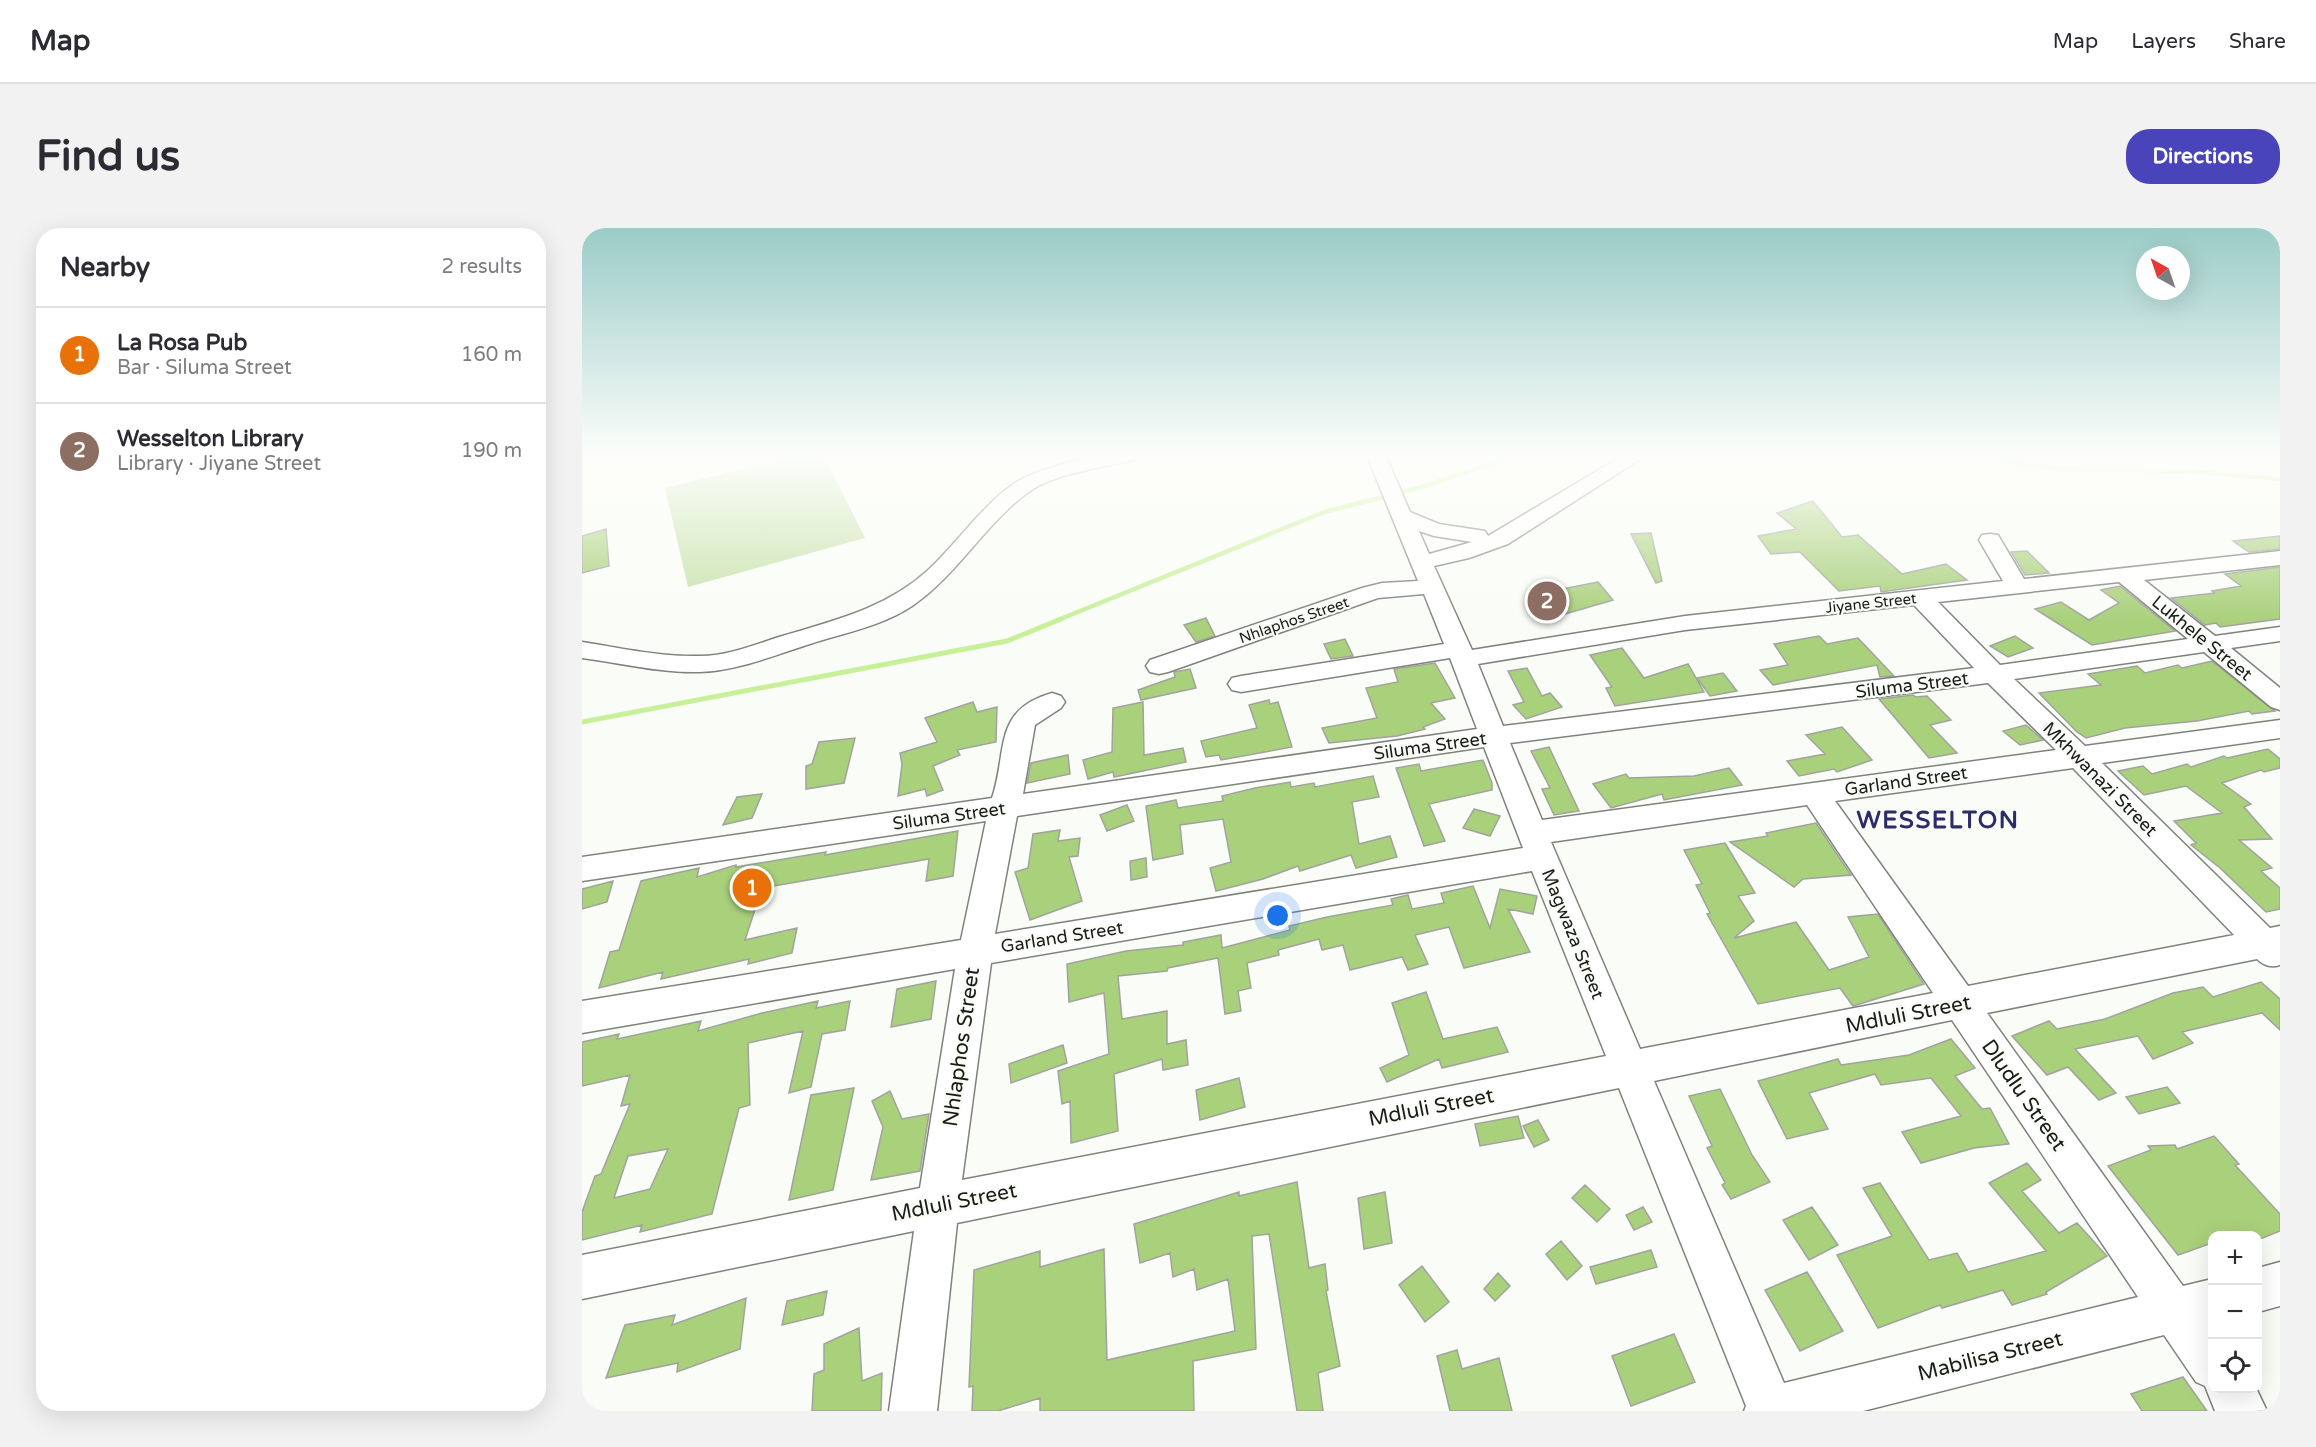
<!DOCTYPE html>
<html lang="en">
<head>
<meta charset="utf-8">
<style>
  :root { --surface:#fff; --page:#f2f2f3; --text:#2b2b33; --muted:#7c7c81; --line:#e1e1e2; --accent:#4a44ba }
  body { margin:0; font-family:"Varela Round",sans-serif; background:var(--page); color:var(--text) }
  .controls { position:absolute; right:18px; bottom:18px; display:grid; overflow:hidden; border-radius:12px; box-shadow:0 6px 24px #0002 }
  .controls button { width:54px; height:54px; display:grid; place-items:center; padding:0; border:0; border-bottom:2px solid var(--line); background:var(--surface); color:var(--text); font:30px sans-serif }
  .compass { position:absolute; left:1554px; top:18px; width:54px; height:54px; border-radius:50%; background:var(--surface); box-shadow:0 6px 24px #0002; rotate:320deg }
  .you { position:absolute; left:696px; top:688px; width:21px; height:21px; margin:-15px; border:4px solid #fff; border-radius:50%; background:#1a73e8; box-shadow:0 0 0 9px #1a73e833 }
  .badge { display:grid; place-items:center; width:39px; height:39px; border-radius:50%; background:var(--accent); color:#fff; font-size:20px; font-weight:700 }
  .pin { position:absolute; translate:-50% -50%; border:3px solid #fff; box-shadow:0 2px 6px #0006 }
  .list { margin:0; padding:0; list-style:none }
  h2 { display:flex; justify-content:space-between; align-items:center; height:78px; margin:0; padding:0 24px; font-size:26px }
  h2 small { font-size:20px; font-weight:400; color:var(--muted) }
  .list li { display:grid; grid-template-columns:39px 1fr auto; gap:18px; align-items:center; box-sizing:border-box; height:96px; padding:0 24px; border-top:2px solid var(--line) }
  .list b { display:block; font-size:22px; white-space:nowrap }
  .list p { margin:0; font-size:20px; white-space:nowrap; color:var(--muted) }
  .list em { font-size:20px; font-style:normal; color:var(--muted) }
  .icon { flex:none; width:33px; height:33px; fill:none; stroke:currentColor; stroke-width:2; stroke-linecap:round; stroke-linejoin:round }
  .map { position:relative; flex:none; width:1698px; height:1183px; overflow:hidden; border-radius:24px }
  header { display:flex; align-items:center; gap:36px; box-sizing:border-box; height:84px; padding:0 30px; background:var(--surface); border-bottom:2px solid var(--line) }
  header strong { font-size:28px }
  nav { display:flex; gap:33px; margin-inline-start:auto; font-size:21px }
  .intro { display:flex; align-items:center; justify-content:space-between; box-sizing:border-box; height:144px; padding:0 36px }
  h1 { margin:0; font-size:42px }
  .button { padding:15px 27px; border-radius:24px; background:var(--accent); color:#fff; font-size:21px; font-weight:700 }
  main { display:flex; gap:36px; padding:0 36px }
  aside { flex:1; background:var(--surface); border-radius:24px; box-shadow:0 6px 24px #0002 }
  .map>svg:first-child { display:block }
  .green { fill:#c8e2ac }
  .lines { fill:none; stroke-linecap:round; stroke-linejoin:round }
  .stream-far1 { stroke:#c7f099; stroke-width:4.5 }
  .stream { stroke:#c7f099; stroke-width:5 }
  .building { fill:#a9d07b; stroke:#a1a39e; stroke-width:1.5; fill-rule:evenodd }
  .minor-casing { stroke:#7f827d; stroke-width:3 }
  .minor { fill:#fff; fill-rule:evenodd }
  .labels { text-anchor:middle; stroke-width:4.5; stroke-linejoin:round; paint-order:stroke }
  .far-street-label { font-size:15px; fill:#1b1c1a; stroke:#fafdf7 }
  .street-label { font-size:18px; fill:#1b1c1a; stroke:#fafdf7 }
  .near-street-label { font-size:21px; fill:#1b1c1a; stroke:#fafdf7 }
  .district-label { font-size:24px; font-weight:bold; letter-spacing:1.5px; fill:#2c2d68; stroke:#fafdf7 }
</style>
</head>
<body>
<header>
<strong>Map</strong>
<nav><a>Map</a><a>Layers</a><a>Share</a></nav>
</header>
<div class="intro"><h1>Find us</h1><a class="button">Directions</a></div>
<main>
<aside>
<h2>Nearby<small>2 results</small></h2>
<ul class="list">
<li><span class="badge" style="background:#e8710a">1</span><div><b>La Rosa Pub</b><p>Bar · Siluma Street</p></div><em>160 m</em></li>
<li><span class="badge" style="background:#8d6e63">2</span><div><b>Wesselton Library</b><p>Library · Jiyane Street</p></div><em>190 m</em></li>
</ul>
</aside>
<div class="map">
<svg width="1698" height="1183" viewBox="0 0 1698 1183">
  <rect width="100%" height="100%" fill="#fafdf7"/>
  <path class="green" d="M215,228h27l41,82 -177,49 -23,-99z"/>
  <g class="lines">
    <path class="stream-far1" d="M1391,228l87,13 122,2 98,8
      M476,392l266,-108 91,-23 101,-33"/>
    <path class="stream" d="M0,494l425,-81 54,-22"/>
  </g>
  <path class="building" d="M1231,273l29,36 16,-2 44,39 44,-10 21,16 -86,12 -1,-6 -41,5 -39,-39 -29,2 -13,-18 38,-7 -19,-16z
    M24,301l3,37 -27,7v-37z
    M1069,305l11,48 -6,2 -25,-49z
    M1698,308v13l-31,3 -16,-11z
    M1445,323l22,22 -24,2 -14,-23z
    M1698,339v52l-60,8 -4,-4 -11,2 -34,-27 44,-5 -3,-2 29,-5 -16,-12z
    M1016,354l15,18 -51,15 -9,-9 -10,4 -16,-16 31,-9 4,4z
    M1538,358l55,45 -83,14 -57,-36 26,-7 28,18 30,-17 -18,-13z
    M624,390l9,18 -19,6 -12,-17z
    M1237,408l8,8 31,-6 36,38 -14,1 -3,-12 -104,20 -13,-15 28,-5 -14,-21z
    M1433,408l18,12 -25,9 -18,-11z
    M763,411l8,17 -22,3 -7,-15z
    M1040,420l22,30 44,-14 16,28 -89,14 -9,-18 6,-1 -22,-32z
    M1630,433l63,50 -23,3 -3,-3 -52,10 -72,7 -39,10 -9,-6 -38,-39 62,-8 -13,-11 49,-8 8,7 33,-8 4,3z
    M853,435l20,35 -24,5 14,16 -22,8 2,2 -28,7 -68,7 -7,-15 55,-10 -11,-30 32,-6 -4,-13z
    M945,440l15,28 8,-3 12,14 -36,12 -13,-14 11,-3 -16,-31z
    M608,441l6,19 -55,12 -3,-10 37,-13 -1,-5z
    M1141,445l14,18 -27,5 -13,-18z
    M1331,467l3,2 11,-1 24,24 -21,5 27,28 -28,5 -50,-59z
    M687,472l1,4 8,-2 14,45 -71,13 -2,-5 -13,2 -5,-16 56,-13 -8,-23z
    M391,474l4,10 20,-5 -1,35 -39,8 3,5 -27,11 10,24 -16,6 -2,-7 -27,7 4,-32 -2,-11 37,-11 -12,-24z
    M561,474l1,53 39,-7 3,14 -72,15 -1,-5 -25,7 -5,-19 29,-8 1,-44z
    M1444,497l17,15 -23,5 -17,-14z
    M1260,499l30,33 -35,12 -3,-3 -35,7 -12,-15 38,-7 -19,-19z
    M273,510l-11,45 -38,6v-23l6,-2 7,-22z
    M967,519l30,64 -25,4 -12,-26 8,-1 -19,-37z
    M1686,521l12,10v9l-16,4 -3,-2 -39,13 29,21 -7,3 28,32 -33,1 33,28 -11,3 19,17v21l-14,3 -46,-44 -29,-23 5,-2 -22,-22 48,-8 -36,-27 -42,9 -26,-24 25,-5 9,8 35,-10 4,3 33,-11 3,2z
    M486,527l2,19 -43,9 4,-20z
    M901,532l9,23v7l-63,14 16,37 -21,5 -28,-78 23,-4 2,7z
    M1147,540l13,17 -78,15 -2,-6 -51,14 -18,-24 33,-10 3,4 65,-2z
    M791,548l6,21 -27,5 7,42 31,-8 7,21 -41,11 -5,-13 -51,16 -2,-5 -35,13 -47,12 -6,-23 21,-6 -8,-43 -43,6 3,29 -30,6 -7,-54 30,-6 2,8 45,-7 -1,-5 33,-8 35,-6 1,5 23,-4 1,4z
    M180,566l-10,24 -29,7 14,-28z
    M545,577l7,16 -27,10 -7,-16z
    M892,581l26,7 -10,20 -27,-8z
    M1234,595l35,52 -48,4 -9,8 -64,-45 38,-6 -2,-3z
    M478,602l-2,11 22,-3 -2,18 -9,1 13,44 -52,19 -15,-48 13,-4 5,-34z
    M376,603l-5,45 -27,5 3,-22 -167,29 -17,52 52,-12 -5,25 -44,11 1,-5 -88,20 2,-7 -64,16 11,-36 9,-2 22,-69 58,-13 -2,9 39,-12v2l90,-15 -1,3z
    M1143,615l30,50 -17,3 16,25 -20,17 62,-16 33,48 40,-13 -21,-40 30,-3 46,70 -71,22 -13,-18 -82,16 -51,-90 3,-1 -14,-28 6,-1 -18,-34z
    M564,630l1,19 -16,3 -1,-19z
    M31,653l-6,21 -25,7v-20z
    M891,658l17,42 10,-39 37,7 -4,18 -25,-5 22,43 -66,16 -15,-41 -34,8 13,29 -20,6 -6,-13 -52,13 -7,-25 -21,5 -3,-11 -41,11 1,5 -32,8 4,25 -13,3 3,20 -16,3 -7,-56 -50,10 -1,3 -49,5 4,43 45,-8v33l19,-4 2,25 -25,5 -1,-11 -48,15 4,57 -47,12 -1,-42 -8,3 -4,-33 51,-17 -5,-61 -35,9 -2,-38 59,-13 57,-6v-3l38,-7 1,13 68,-18 -1,-4 38,-9 66,-12 -2,-6 17,-4 4,14 32,-6 -3,-10z
    M354,753l-5,38 -40,8 6,-38z
    M1679,754l19,17v31l-18,-17 -80,19 11,11 -40,16 -15,-23 -63,13 41,44 -17,7 -31,-33 -21,8 -35,-39 37,-15 8,8 48,-10 68,-26 30,-6 10,10z
    M844,764l17,47 54,-12 11,25 -66,16 -3,-9 -52,23 -7,-14 29,-13 -17,-52z
    M236,773l-2,7 34,-7 -5,29 -23,4 -11,53 -22,6 14,-62 -55,12 2,62 -11,3 -27,106 -72,18 2,-7 -60,15v-28l13,-36 6,-2 29,-70 -9,2 9,-31 -48,11v-44l37,-8 -2,5 84,-18 -3,10 64,-18zM86,921l-18,40 -36,9 14,-42z
    M1369,811l24,29 -20,8 27,33 8,-1 19,36 -35,4 -53,15 -19,-31 59,-16 -30,-38 -50,7 -6,-11 -66,19 19,36 -41,10 -29,-58 80,-22 3,6 68,-10z
    M481,817l4,18 -56,20 -2,-19z
    M657,850l6,29 -45,13 -4,-30z
    M1585,859l13,16 -41,11 -13,-17z
    M272,860l-21,102 -44,10 22,-105z
    M1138,861l32,66 18,27 -39,17 -9,-14 3,-2 -18,-35 5,-2 -23,-50z
    M308,863l12,28 27,-5 -9,57 -49,9 12,-53 -11,-26z
    M936,888l6,22 -44,8 -5,-22z
    M956,892l11,20 -15,7 -11,-21z
    M1632,908l25,28 -4,1 45,49v17l-22,9v-4h-46v7l-34,12 -70,-89 43,-16 -3,-4 27,-1 2,4z
    M1445,935l14,17 -19,11 37,42 18,-10 30,33 -61,36 1,2 -35,11 -9,-15 -61,18 -2,-3 -62,23 -41,-73 55,-19 -29,-48 17,-5 49,77 28,-7 11,19 78,-21 -57,-68z
    M715,954l12,86 16,-4 3,26 -2,1 14,75 -22,7 5,38h-26l-28,-177 -17,2 4,113 -63,12 1,50h-154v-13l-42,13h-26l1,-25 -4,1 5,-117 66,-19v16l64,-18 3,111 128,-29 -7,-52 -31,11 -3,-21 -21,8 -3,-24 -30,10 -6,-39 105,-32v4z
    M1003,957l25,24 -13,13 -25,-24z
    M803,964l7,51 -28,6 -6,-51z
    M1061,979l9,15 -18,8 -8,-15z
    M1230,979l26,38 -29,15 -26,-40z
    M979,1013l21,25 -15,14 -21,-26z
    M1069,1022l6,17 -61,17 -6,-17z
    M840,1038l27,36 -24,20 -26,-37z
    M1225,1044l36,59 -43,20 -35,-61z
    M916,1045l12,13 -15,15 -11,-12z
    M245,1063l-4,24 -41,10 5,-24z
    M164,1070l-6,51 -63,23 1,-9 -72,15 19,-53 50,-10 -3,10z
    M277,1100l3,53 20,-8 -1,38h-69l2,-37 10,-4v-26z
    M1092,1106l21,48 -64,24 -19,-50z
    M875,1122l5,19 37,-11 13,53h-62l-13,-55z
    M1601,1149l24,34h-65l-11,-17z"/>
  <g class="lines">
    <g class="minor-casing">
      <path id="minor" d="M514,228h40l-2,4c-30,7 -75,13 -101,29 -46,31 -74,85 -121,117 -30,20 -68,27 -102,38 -35,11 -73,27 -111,28 -39,1 -78,-9 -117,-14v-16c39,6 78,15 118,14 27,0 54,-11 79,-19 53,-16 106,-28 148,-66 29,-26 62,-75 95,-92 22,-11 50,-18 74,-23z
        M785,228h19l24,56 29,12 46,7 3,5 134,-80h23l-137,88 -39,14 -35,8 38,84 213,-34 318,-35 -24,-41 3,-5 8,-1 8,1 26,44 256,-28v14l-136,15 71,56 65,-9v14l-49,7 49,40v22l-9,-3 -67,-55 -190,27 71,67 195,-26v18l-178,25 168,165 10,-2v39c-9,3 -17,0 -23,-6l-270,54 196,273 29,-7v44l-2,1 2,3v61h44l11,23h-52l-10,-25 -9,-4 -32,-47 -301,76h-119l2,-5 -127,-318 -662,135 -20,188h-48l25,-180 -332,68v-44l338,-67 35,-219 -373,64v-32l379,-61 25,-119 -404,60v-24l410,-59c16,-47 0,-88 60,-105l9,3 4,6 -4,6 -26,17 -12,69 454,-65 -27,-71 -209,34 -9,-2 -4,-6 4,-6 9,-2 203,-32 -20,-50 -46,4 -210,74 -9,2 -9,-2 -4,-6 4,-6 212,-72 20,-5 36,-2zM837,303l15,5 38,6 -43,12zM1537,354l69,57 -188,26 -62,-63zM1332,377l60,63 -471,58 -25,-62 207,-34zM1406,455l68,67 -514,70 -32,-77zM902,519l39,101 -528,86 22,-118zM1491,540l161,167 -266,51 -133,-185zM1225,577l126,188 -293,56 -89,-207zM950,643l74,185 -644,124 29,-217zM1370,792l186,277 -354,86 -130,-302z
        M1698,1034v44l-22,6v-44z"/>
    </g>
    <use href="#minor" class="minor"/>
  </g>
  <linearGradient id="sky" x2="0" y2="1"><stop stop-color="#9bccc8"/><stop offset="0.58" stop-color="#fdfefb"/><stop offset="1" stop-color="#fdfefb" stop-opacity="0"/></linearGradient>
  <rect width="1698" height="394" fill="url(#sky)"/>
  <g class="labels">
    <g class="far-street-label">
      <text transform="translate(1289 375) rotate(-6)" y="5">Jiyane Street</text>
      <text transform="translate(712 392) rotate(-19)" y="5">Nhlaphos Street</text>
    </g>
    <g class="street-label">
      <text transform="translate(1620 410) rotate(39)" y="6">Lukhele Street</text>
      <text transform="translate(1330 457) rotate(-7)" y="6">Siluma Street</text>
      <text transform="translate(848 518) rotate(-8)" y="6">Siluma Street</text>
      <text transform="translate(1518 551) rotate(45)" y="6">Mkhwanazi Street</text>
      <text transform="translate(1324 553) rotate(-8)" y="6">Garland Street</text>
      <text transform="translate(367 588) rotate(-8)" y="6">Siluma Street</text>
      <text transform="translate(991 706) rotate(68)" y="6">Magwaza Street</text>
      <text transform="translate(480 709) rotate(-9)" y="6">Garland Street</text>
    </g>
    <g class="near-street-label">
      <text transform="translate(1326 786) rotate(-11)" y="7">Mdluli Street</text>
      <text transform="translate(379 819) rotate(-82)" y="7">Nhlaphos Street</text>
      <text transform="translate(1442 867) rotate(55)" y="7">Dludlu Street</text>
      <text transform="translate(849 879) rotate(-11)" y="7">Mdluli Street</text>
      <text transform="translate(372 974) rotate(-11)" y="7">Mdluli Street</text>
      <text transform="translate(1408 1128) rotate(-14)" y="7">Mabilisa Street</text>
    </g>
    <g class="district-label">
      <text x="1356" y="600">WESSELTON</text>
    </g>
  </g>
</svg>
<div class="controls">
<button>+</button>
<button>−</button>
<button><svg class="icon" aria-label="locate" viewBox="0 0 24 24"><circle cx="12" cy="12" r="6"/><path d="M12 2v4M12 18v4M2 12h4M18 12h4"/></svg></button>
</div>
<svg class="compass" viewBox="-18 -18 36 36"><path d="M0-13l5 13h-10z" fill="#e53935"/><path d="M0 13l5-13h-10z" fill="#7c7c81"/></svg>
<div class="you"></div>
<div class="pin badge" style="left:170px;top:660px;background:#e8710a">1</div>
<div class="pin badge" style="left:965px;top:373px;background:#8d6e63">2</div>
</div>
</main>
</body>
</html>
